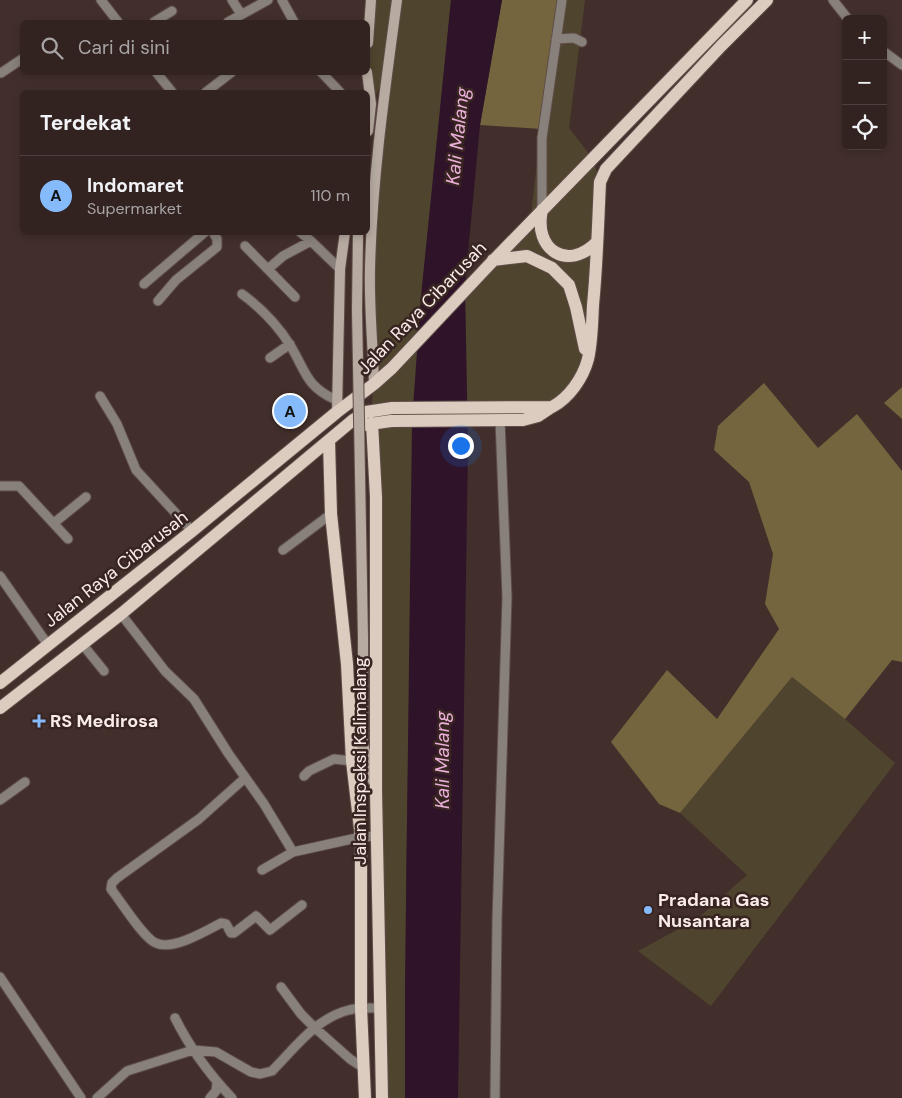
<!DOCTYPE html>
<html lang="id">
<head>
<meta charset="utf-8">
<style>
  :root { --surface:#322320; --page:#3d2f2d; --text:#f1f3f6; --muted:#a8a4a5; --line:#4d403e; --accent:#86bbfb }
  body { margin:0; font-family:"DM Sans",sans-serif; background:var(--page); color:var(--text) }
  .controls { position:absolute; right:15px; top:15px; display:grid; overflow:hidden; border-radius:8px; box-shadow:0 2px 8px #0003 }
  .controls button { width:45px; height:45px; display:grid; place-items:center; padding:0; border:0; border-bottom:1px solid var(--line); background:var(--surface); color:var(--text); font:25px sans-serif }
  .you { position:absolute; left:460px; top:445px; width:18px; height:18px; margin:-12px; border:4px solid #fff; border-radius:50%; background:#1a73e8; box-shadow:0 0 0 8px #1a73e833 }
  .badge { display:grid; place-items:center; width:32px; height:32px; border-radius:50%; background:var(--accent); color:#111; font-size:16px; font-weight:700 }
  .pin { position:absolute; translate:-50% -50%; border:2px solid #fff; box-shadow:0 1px 5px #0006 }
  .list { margin:0; padding:0; list-style:none }
  h2 { display:flex; justify-content:space-between; align-items:center; height:65px; margin:0; padding:0 20px; font-size:21px }
  h2 small { font-size:16px; font-weight:400; color:var(--muted) }
  .list li { display:grid; grid-template-columns:32px 1fr auto; gap:15px; align-items:center; box-sizing:border-box; height:80px; padding:0 20px; border-top:1px solid var(--line) }
  .list b { display:block; font-size:19px; white-space:nowrap }
  .list p { margin:0; font-size:16px; white-space:nowrap; color:var(--muted) }
  .list em { font-size:16px; font-style:normal; color:var(--muted) }
  .icon { flex:none; width:28px; height:28px; fill:none; stroke:currentColor; stroke-width:2; stroke-linecap:round; stroke-linejoin:round }
  .map { position:relative; flex:none; width:902px; height:1098px; overflow:hidden }
  .search { position:absolute; background:var(--surface); box-shadow:0 2px 8px #0003; left:20px; top:20px; width:350px; height:55px; display:flex; align-items:center; gap:12px; box-sizing:border-box; padding:0 18px; border-radius:8px; color:var(--muted); font-size:19px }
  .panel { position:absolute; background:var(--surface); box-shadow:0 2px 8px #0003; left:20px; top:90px; width:350px; height:145px; border-radius:8px }
  .map>svg:first-child { display:block }
  .green { fill:#4f452e }
  .forest { fill:#74653f }
  .water { fill:#2f1329 }
  .lines { fill:none; stroke-linecap:round; stroke-linejoin:round }
  .street-casing { stroke:#5f4d49; stroke-width:11 }
  .secondary-casing { stroke:#5f4d49; stroke-width:12 }
  .primary-casing { stroke:#5f4d49; stroke-width:14 }
  .street { stroke:#88807a; stroke-width:9 }
  .secondary { stroke:#b7aba1; stroke-width:10 }
  .primary { stroke:#dccbbf; stroke-width:12 }
  .secondary-bridge-casing { stroke:#5f4d49; stroke-width:12; stroke-linecap:butt }
  .secondary-bridge { stroke:#b7aba1; stroke-width:10 }
  .poi-dot { fill:#86bbfb; stroke:#382521; stroke-width:2 }
  .labels { text-anchor:middle; stroke-width:5; stroke-linejoin:round; paint-order:stroke }
  .street-label { font-size:18px; fill:#f8ebe8; stroke:#382521 }
  .poi-label { font-size:18px; font-weight:bold; fill:#f8ebe8; stroke:#382521; text-anchor:start }
  .water-label { font-size:19px; font-style:italic; fill:#eab0da; stroke:#382521 }
</style>
</head>
<body>
<div class="map">
<svg width="902" height="1098" viewBox="0 0 902 1098">
  <rect width="100%" height="100%" fill="#422f2b"/>
  <path class="green" d="M372,0h79l-33,338 112,-115 11,-94 20,-129h24l-16,128 24,31 7,23 -5,99 -16,99 -41,36 -124,6 -8,447 -1,229h-23l-11,-687 3,-27 -5,-113 18,-198 -16,31c-4,-35 -3,-69 1,-104z
    M792,677l53,42 50,44 -184,243 -73,-55 59,-32 50,-44 -67,-62z"/>
  <path class="forest" d="M502,0h59l-20,129 -61,-4z
    M764,383l54,65 39,-34 45,57v191l-10,-2 -47,59 -53,-42 -112,136 -21,-9 -48,-62 56,-72 50,49 62,-90 -14,-25 8,-50 -24,-72 -35,-32 4,-24z
    M902,387v32l-18,-16z"/>
  <path class="water" d="M451,0h51l-22,125 -15,160 3,161 -10,652h-53v-110l7,-567 9,-125z"/>
  <g class="lines">
    <g class="street-casing">
      <path id="street" d="M101,0l17,22
        M232,0l9,14
        M282,0l12,22
        M833,0l15,19
        M154,22l18,-11
        M228,22l40,-22
        M556,39l18,-1 8,4
        M883,51l19,14
        M156,72l16,20
        M321,72l19,20
        M1,73l21,-14
        M206,92l26,-20
        M542,210v-72l20,-138
        M300,232l11,9 29,28
        M245,246l50,51
        M268,269l15,-13 28,-15
        M144,284l61,-52
        M242,294c19,14 35,30 48,51 16,26 15,41 46,55
        M158,301l18,-21 41,-33v-8l-4,-7
        M270,358l20,-14
        M100,396l17,28 19,46 56,61
        M0,486h19l49,53
        M54,523l32,-26
        M283,550l48,-36
        M0,576l48,69
        M121,614l44,57 29,28 34,54 36,51 29,48
        M83,645l21,26
        M304,776l5,-5 25,-12 18,2
        M245,778l-46,41 -82,59 -5,5 -1,6c9,11 33,50 45,54 16,8 50,-12 65,-20l5,1 5,9h3l22,-17 14,14 32,-25
        M0,800l25,-18
        M262,870l31,-18 68,-15 16,-1
        M0,977l81,121
        M281,987l20,27 13,13 36,32 14,9
        M175,1018c15,30 34,56 57,80
        M97,1098l30,-27 66,-21 23,2 35,20 9,2 12,-3c23,-23 44,-53 77,-61 10,-3 21,-2 31,-2
        M210,1098l6,-7 1,-8
        M495,1098l2,-178 10,-323 -7,-177"/>
    </g>
    <g class="secondary-casing">
      <path id="secondary" d="M368,43l3,-43
        M367,72l4,32 -3,27
        M374,384c-1,-38 -5,-77 -4,-115 2,-90 15,-180 27,-269
        M337,412l3,-143 5,-37
        M363,744l10,37
        M357,779l5,-32"/>
    </g>
    <g class="primary-casing">
      <path id="primary" d="M542,210c-9,40 26,62 55,32
        M493,260l34,-4 25,12 17,17 7,22 9,42
        M372,423l4,74v294l6,307
        M363,425l28,-4 132,-1 15,-4 12,-8
        M329,441l2,73 16,150 5,97 9,76v171l4,90
        M0,683l192,-152 145,-119 37,-28 18,-16 97,-103 258,-265
        M0,708l121,-94 232,-194 13,-8 26,-4 160,-1c17,-9 31,-29 36,-48 4,-17 4,-36 5,-54 4,-41 5,-82 7,-123l6,-13 115,-123 46,-46"/>
    </g>
    <use href="#street" class="street"/>
    <use href="#secondary" class="secondary"/>
    <use href="#primary" class="primary"/>
    <g class="secondary-bridge-casing">
      <path id="secondary-bridge" d="M358,232l-1,78 6,328v101"/>
    </g>
    <use href="#secondary-bridge" class="secondary-bridge"/>
  </g>
  <g class="poi-dot">
    <path d="M36.5 713.5h5v5h5v5h-5v5h-5v-5h-5v-5h5z"/>
    <circle cx="648" cy="910" r="5"/>
  </g>
  <g class="labels">
    <g class="street-label">
      <text transform="translate(422 308) rotate(-46)" y="6">Jalan Raya Cibarusah</text>
      <text transform="translate(116 569) rotate(-38)" y="6">Jalan Raya Cibarusah</text>
      <text transform="translate(360 761) rotate(-90)" y="6">Jalan Inspeksi Kalimalang</text>
    </g>
    <g class="poi-label">
      <text x="50" y="727">RS Medirosa</text>
      <text x="658" y="906">Pradana Gas<tspan x="658" dy="21">Nusantara</tspan></text>
    </g>
    <g class="water-label">
      <text transform="translate(457 136) rotate(-84)" y="7">Kali Malang</text>
      <text transform="translate(442 760) rotate(-90)" y="7">Kali Malang</text>
    </g>
  </g>
</svg>
<div class="controls">
<button>+</button>
<button>−</button>
<button><svg class="icon" aria-label="locate" viewBox="0 0 24 24"><circle cx="12" cy="12" r="6"/><path d="M12 2v4M12 18v4M2 12h4M18 12h4"/></svg></button>
</div>
<div class="you"></div>
<div class="pin badge" style="left:290px;top:411px">A</div>
<div class="search"><svg class="icon" aria-label="search" viewBox="0 0 24 24"><circle cx="10" cy="10" r="6"/><path d="M15 15l6 6"/></svg>Cari di sini</div>
<section class="panel">
<h2>Terdekat<small></small></h2>
<ul class="list">
<li><span class="badge">A</span><div><b>Indomaret</b><p>Supermarket</p></div><em>110 m</em></li>
</ul>
</section>
</div>
</body>
</html>
